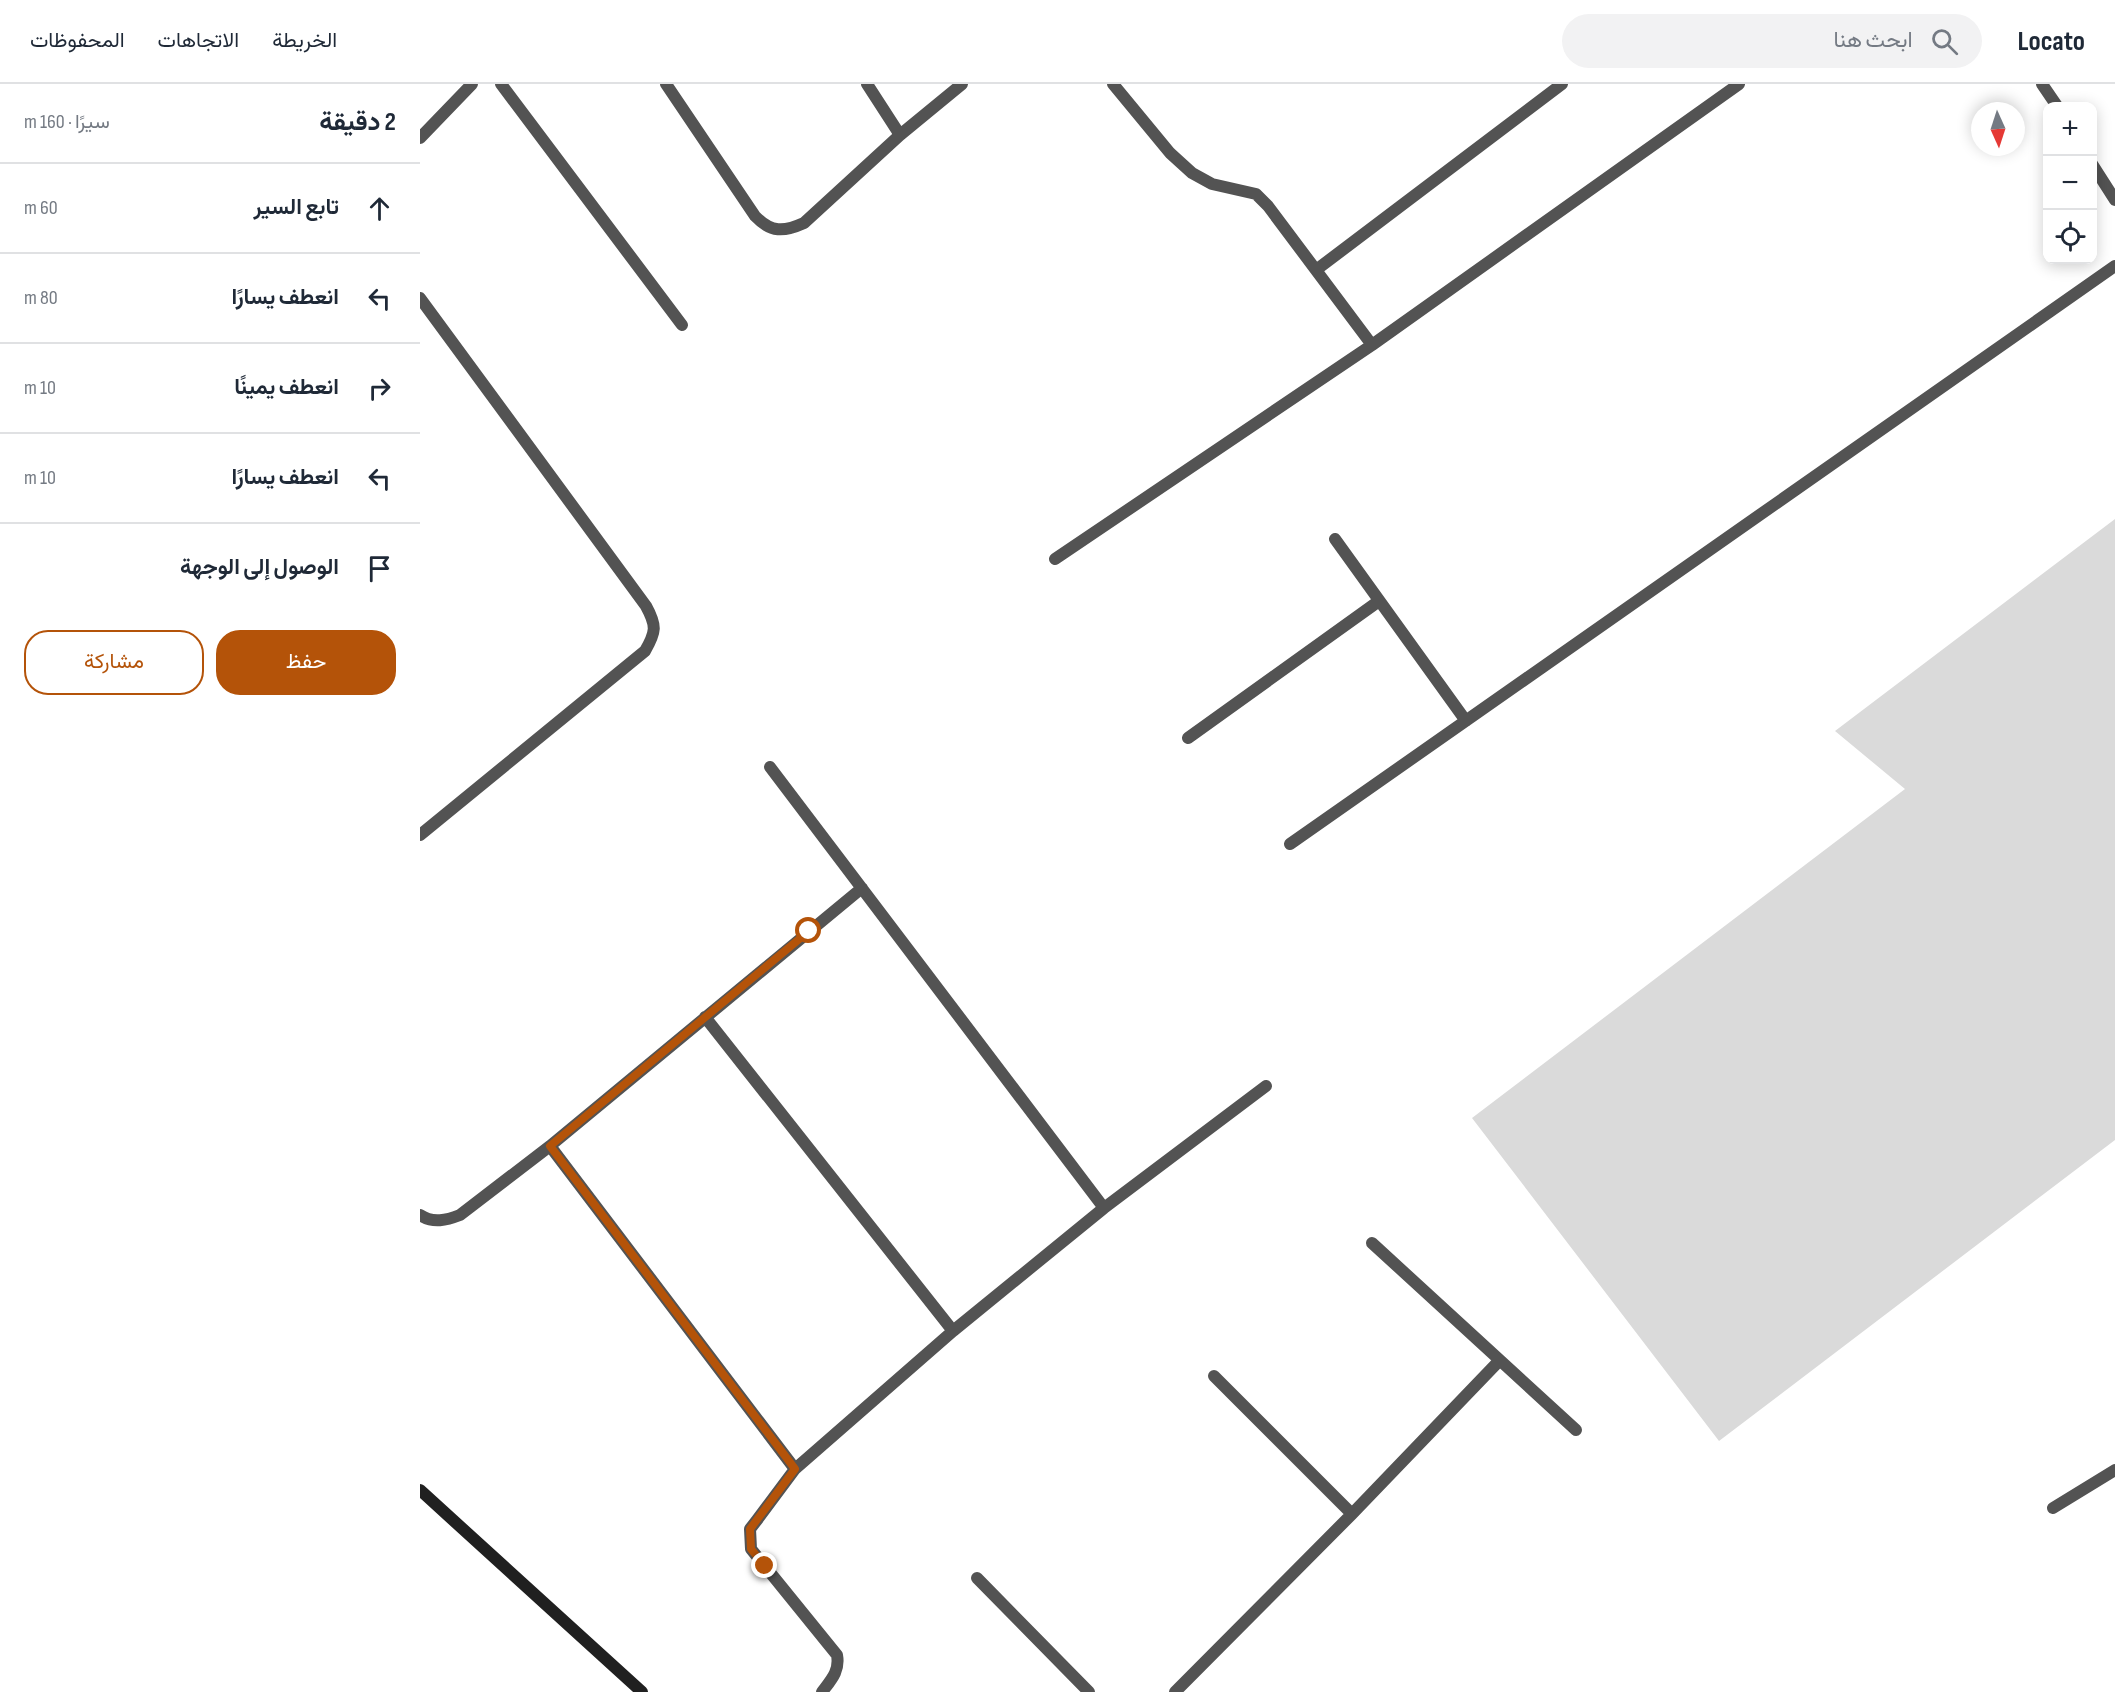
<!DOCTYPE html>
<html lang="ar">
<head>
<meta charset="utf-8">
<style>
  :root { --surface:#fff; --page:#f2f2f3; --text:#1f2937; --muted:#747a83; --line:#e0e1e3; --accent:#b45309 }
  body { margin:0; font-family:"Sofia Sans Condensed",Vazirmatn,sans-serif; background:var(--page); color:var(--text); direction:rtl }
  .controls { position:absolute; right:18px; top:18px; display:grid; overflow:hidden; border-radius:12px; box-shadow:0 3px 15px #0003 }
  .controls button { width:54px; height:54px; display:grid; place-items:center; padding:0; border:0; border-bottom:2px solid var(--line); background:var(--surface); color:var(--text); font:30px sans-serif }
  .compass { position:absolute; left:1551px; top:18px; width:54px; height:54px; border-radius:50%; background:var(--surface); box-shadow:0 3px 15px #0003; rotate:177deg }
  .stop { position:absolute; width:18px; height:18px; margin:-14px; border:4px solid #b45309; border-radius:50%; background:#fff }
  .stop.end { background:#b45309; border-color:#fff; box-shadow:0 2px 6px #0008 }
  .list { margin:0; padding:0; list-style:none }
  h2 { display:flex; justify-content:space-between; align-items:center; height:78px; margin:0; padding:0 24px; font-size:26px }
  h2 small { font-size:20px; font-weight:400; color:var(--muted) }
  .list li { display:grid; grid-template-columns:39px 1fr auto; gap:18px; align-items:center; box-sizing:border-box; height:90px; padding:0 24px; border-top:2px solid var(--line) }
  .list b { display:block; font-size:22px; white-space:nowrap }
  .list em { font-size:20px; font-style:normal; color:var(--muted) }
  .actions { display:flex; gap:12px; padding:18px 24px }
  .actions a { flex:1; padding:14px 0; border:2px solid var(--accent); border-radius:24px; text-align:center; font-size:21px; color:var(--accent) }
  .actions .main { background:var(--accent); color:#fff }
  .icon { flex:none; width:33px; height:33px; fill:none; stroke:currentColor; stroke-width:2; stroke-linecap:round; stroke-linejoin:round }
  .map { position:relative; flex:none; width:1695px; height:1608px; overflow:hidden; direction:ltr }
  header { display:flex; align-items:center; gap:36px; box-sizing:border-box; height:84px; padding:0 30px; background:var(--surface); border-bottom:2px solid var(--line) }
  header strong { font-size:28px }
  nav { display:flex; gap:33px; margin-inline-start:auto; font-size:21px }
  .search { width:420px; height:54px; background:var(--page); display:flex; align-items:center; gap:15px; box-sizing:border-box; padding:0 21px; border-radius:33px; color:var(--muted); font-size:22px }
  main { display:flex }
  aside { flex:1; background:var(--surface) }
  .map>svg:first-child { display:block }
  .green { fill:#dadada }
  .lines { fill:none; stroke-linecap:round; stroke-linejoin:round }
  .minor { stroke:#535353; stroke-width:12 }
  .secondary { stroke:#202020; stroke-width:12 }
  .route { stroke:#b45309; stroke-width:8 }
</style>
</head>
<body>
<header>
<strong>Locato</strong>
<div class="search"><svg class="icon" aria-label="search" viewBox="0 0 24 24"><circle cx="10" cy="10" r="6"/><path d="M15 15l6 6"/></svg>ابحث هنا</div>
<nav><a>الخريطة</a><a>الاتجاهات</a><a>المحفوظات</a></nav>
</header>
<main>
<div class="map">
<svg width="1695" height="1608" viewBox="0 0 1695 1608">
  <rect width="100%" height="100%" fill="#fff"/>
  <path class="green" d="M1695,435v621l-396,301 -247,-323 433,-329 -70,-58z"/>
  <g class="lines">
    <path class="minor" d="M81,0l181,241
      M246,0l89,132c16,17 29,16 49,7l96,-88 62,-51
      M447,0l33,51
      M693,0l57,69 22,20 20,11 44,10 12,12 104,139
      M1622,0l15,22
      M0,54l52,-54
      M1672,80l23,36
      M896,186l246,-186
      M0,214l226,308c11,20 10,26 -1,45l-225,184
      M915,455l131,182
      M635,475l317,-214 367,-261
      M768,654l191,-137
      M350,683l334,441
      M870,760l825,-578
      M285,933l248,314
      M130,1062l245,323
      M0,1131c13,9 27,5 40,0l90,-69 312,-258
      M952,1159l204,187
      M794,1292l138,138
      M1633,1424l62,-38
      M557,1494l112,114
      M402,1608c9,-12 18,-21 15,-37l-86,-106 -1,-20 7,-9 38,-51 158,-138 151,-123 162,-122
      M755,1608l177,-178 147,-153"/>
    <path class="secondary" d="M0,1406l222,202"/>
  </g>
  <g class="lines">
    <path class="route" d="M345,1482l-14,-17 -1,-20 45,-60 -245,-323 259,-215"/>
  </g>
</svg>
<div class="controls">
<button>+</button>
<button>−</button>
<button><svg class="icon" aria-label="locate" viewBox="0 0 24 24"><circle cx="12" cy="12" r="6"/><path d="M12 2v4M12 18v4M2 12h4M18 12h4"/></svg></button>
</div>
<svg class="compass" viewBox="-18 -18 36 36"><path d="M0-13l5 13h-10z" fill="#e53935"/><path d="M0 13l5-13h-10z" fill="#747a83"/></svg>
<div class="stop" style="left:389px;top:847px"></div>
<div class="stop end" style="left:345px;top:1482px"></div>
</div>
<aside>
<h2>2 دقيقة<small>سيرًا · 160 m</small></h2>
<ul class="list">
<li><svg class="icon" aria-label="ahead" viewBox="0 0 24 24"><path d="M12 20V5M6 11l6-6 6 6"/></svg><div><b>تابع السير</b></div><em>60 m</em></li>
<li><svg class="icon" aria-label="left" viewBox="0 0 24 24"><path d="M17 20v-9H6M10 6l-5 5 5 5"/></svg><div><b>انعطف يسارًا</b></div><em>80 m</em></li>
<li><svg class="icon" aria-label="right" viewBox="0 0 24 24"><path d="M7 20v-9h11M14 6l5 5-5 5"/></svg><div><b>انعطف يمينًا</b></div><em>10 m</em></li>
<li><svg class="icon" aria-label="left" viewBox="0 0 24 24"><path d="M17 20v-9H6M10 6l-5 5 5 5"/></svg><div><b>انعطف يسارًا</b></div><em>10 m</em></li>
<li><svg class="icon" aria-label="arrive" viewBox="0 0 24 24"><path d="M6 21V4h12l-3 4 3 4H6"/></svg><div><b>الوصول إلى الوجهة</b></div></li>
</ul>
<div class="actions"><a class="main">حفظ</a><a>مشاركة</a></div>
</aside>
</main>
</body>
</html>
